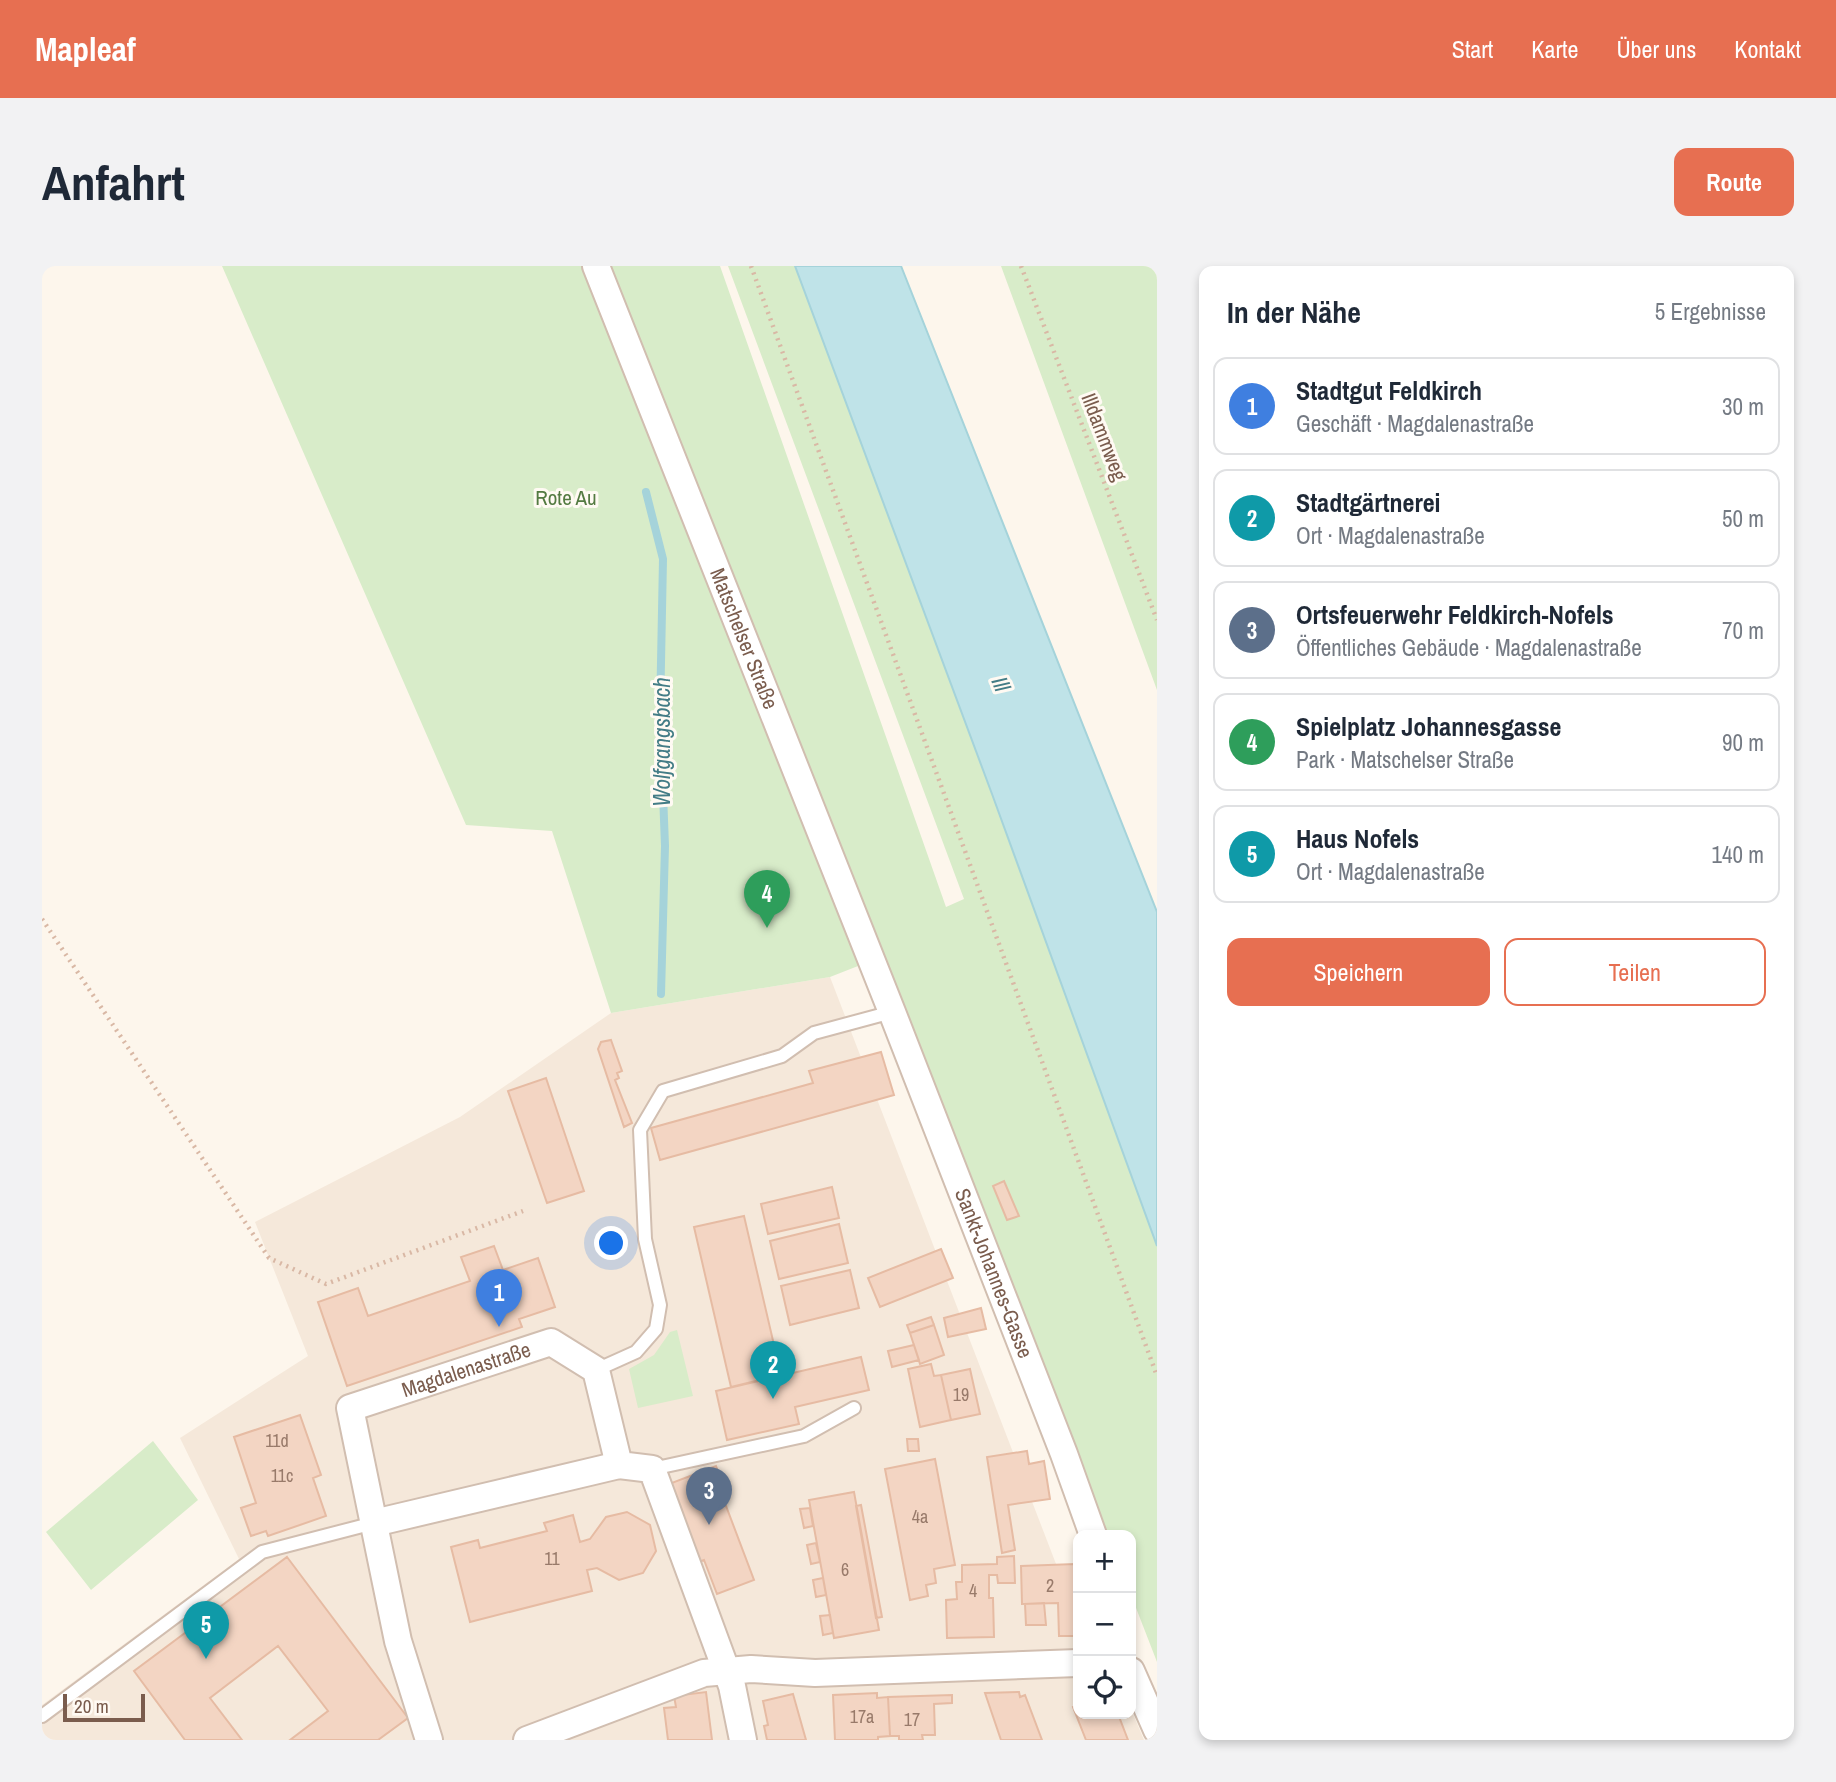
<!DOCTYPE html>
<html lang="de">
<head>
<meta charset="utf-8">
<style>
  :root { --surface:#fff; --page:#f2f2f3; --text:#1f2937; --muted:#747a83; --line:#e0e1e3; --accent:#e76f51 }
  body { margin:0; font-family:"Archivo Narrow",sans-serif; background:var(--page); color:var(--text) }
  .controls { position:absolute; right:21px; bottom:21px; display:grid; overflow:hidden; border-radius:14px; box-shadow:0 4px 10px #0003 }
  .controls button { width:63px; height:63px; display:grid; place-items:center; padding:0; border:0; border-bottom:2px solid var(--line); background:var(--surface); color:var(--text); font:35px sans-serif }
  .scale { position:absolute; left:21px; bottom:18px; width:82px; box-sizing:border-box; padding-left:7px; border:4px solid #7a5c4d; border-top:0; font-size:19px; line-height:24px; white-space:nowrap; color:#7a5c4d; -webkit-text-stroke:5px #fffaf3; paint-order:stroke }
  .you { position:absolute; left:570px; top:978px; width:24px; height:24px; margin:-18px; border:5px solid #fff; border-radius:50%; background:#1a73e8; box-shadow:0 0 0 10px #1a73e833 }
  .badge { display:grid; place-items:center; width:46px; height:46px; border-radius:50%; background:var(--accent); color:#fff; font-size:23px; font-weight:700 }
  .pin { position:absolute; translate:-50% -58px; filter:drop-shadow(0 2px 4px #0008) }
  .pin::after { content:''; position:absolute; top:37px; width:24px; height:21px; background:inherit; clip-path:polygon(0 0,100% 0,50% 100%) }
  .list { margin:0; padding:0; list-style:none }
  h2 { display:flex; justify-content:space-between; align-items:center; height:91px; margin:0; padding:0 28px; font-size:30px }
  h2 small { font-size:23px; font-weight:400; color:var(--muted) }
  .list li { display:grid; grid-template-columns:46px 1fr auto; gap:21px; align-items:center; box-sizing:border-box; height:98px; margin:0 14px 14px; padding:0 14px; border:2px solid var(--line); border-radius:14px }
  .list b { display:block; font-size:26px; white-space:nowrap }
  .list p { margin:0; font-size:23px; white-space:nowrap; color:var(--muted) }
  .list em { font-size:23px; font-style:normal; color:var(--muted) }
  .actions { display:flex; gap:14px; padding:21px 28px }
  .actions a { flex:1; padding:16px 0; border:2px solid var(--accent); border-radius:14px; text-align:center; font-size:24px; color:var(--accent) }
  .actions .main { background:var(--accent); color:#fff }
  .icon { flex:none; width:38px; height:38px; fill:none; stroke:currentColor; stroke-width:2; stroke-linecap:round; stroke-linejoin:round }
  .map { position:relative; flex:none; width:1115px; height:1474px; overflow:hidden; border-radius:14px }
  header { display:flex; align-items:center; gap:42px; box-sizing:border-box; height:98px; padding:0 35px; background:var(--accent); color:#fff }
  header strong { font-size:33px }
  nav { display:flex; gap:38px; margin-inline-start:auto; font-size:24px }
  .intro { display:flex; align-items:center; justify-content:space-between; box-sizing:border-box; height:168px; padding:0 42px }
  h1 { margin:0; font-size:49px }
  .button { padding:18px 32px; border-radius:14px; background:var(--accent); color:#fff; font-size:24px; font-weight:700 }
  main { display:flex; gap:42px; padding:0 42px }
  aside { flex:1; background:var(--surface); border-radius:14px; box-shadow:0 4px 10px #0003 }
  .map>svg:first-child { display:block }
  .residential { fill:#f5e8da }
  .green { fill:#d8ecc9 }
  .water { fill:#bfe3e8; stroke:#a5d3da; stroke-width:2 }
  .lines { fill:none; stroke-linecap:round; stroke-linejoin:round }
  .stream { stroke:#a5d3da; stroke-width:8 }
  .building { fill:#f3d5c3; stroke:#e6bba3; stroke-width:2 }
  .lane-casing { stroke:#d1beb0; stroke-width:16 }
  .street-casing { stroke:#d1beb0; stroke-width:30 }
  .path { stroke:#d9b8a5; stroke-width:4.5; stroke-dasharray:2 5; stroke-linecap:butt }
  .lane { stroke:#fff; stroke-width:12 }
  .street { stroke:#fff; stroke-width:26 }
  .labels { text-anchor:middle; stroke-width:6; stroke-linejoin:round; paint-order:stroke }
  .number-label { font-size:18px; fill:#987a6a }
  .street-label { font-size:21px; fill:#7a5c4d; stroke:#fffaf3 }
  .park-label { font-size:21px; fill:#537a41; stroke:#fffaf3 }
  .water-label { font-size:23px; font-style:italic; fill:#437c86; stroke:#fffaf3 }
</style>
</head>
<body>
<header>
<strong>Mapleaf</strong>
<nav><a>Start</a><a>Karte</a><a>Über uns</a><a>Kontakt</a></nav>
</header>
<div class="intro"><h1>Anfahrt</h1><a class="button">Route</a></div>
<main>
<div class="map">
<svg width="1115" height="1474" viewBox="0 0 1115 1474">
  <rect width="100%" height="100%" fill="#fdf6ec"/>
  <path class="residential" d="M788,711l248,644v93h53v-5l13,31h-1102v-35l197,-146 -59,-121 128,-82 -53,-134 205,-105 151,-104z"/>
  <path class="green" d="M180,0h498l226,641 18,-8 -236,-633h68l361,965v431l-26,-67v-60h-24l-226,-578 -51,20 -219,36 -59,-182 -86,-6z
    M959,0h156v424z
    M635,1064l16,66 -55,12 -9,-39 25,-14 16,-23z
    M111,1175l45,59 -107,90 -45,-58z"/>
  <path class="water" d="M753,0h106l256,646v334l-165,-452z"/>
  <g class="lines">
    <path class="stream" d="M604,226l17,67 -3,155 5,132 -4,148"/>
  </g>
  <path class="building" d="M569,774l11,31 -5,2 2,5 -4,2 17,43 -8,4 -26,-78 3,-7z
    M839,786l13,43 -234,65 -9,-32 162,-45 -4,-12z
    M504,812l38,113 -37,12 -39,-112z
    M962,915l15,35 -12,4 -14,-34z
    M790,921l7,31 -71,16 -7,-30z
    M702,950l37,159 -50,12 -37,-160z
    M797,958l9,39 -69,16 -9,-38z
    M452,980l9,24 35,-12 17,49 -36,12 3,8 -175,59 -29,-84 40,-14 10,28 102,-35 -9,-24z
    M899,983l12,29 -73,29 -12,-29z
    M808,1004l9,38 -69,17 -9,-39z
    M939,1042l5,21 -38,8 -4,-19z
    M889,1051l3,8 -24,8 -3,-8z
    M892,1059l10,30 -24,9 -10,-31z
    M872,1079l5,15 -27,7 -4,-16z
    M819,1091l8,33 -74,17 4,17 -72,16 -11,-49z
    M889,1098l3,12 7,-1 10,45 -31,7 -12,-58z
    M928,1103l10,45 -29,6 -10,-45z
    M258,1149l21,60 -8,3 13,38 -58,20 -2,-5 -15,5 -10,-28 15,-5 -22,-66z
    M865,1173h11l1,12h-11z
    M985,1185l2,13 15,-3 6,38 -42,6 7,45 -13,3 -15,-96z
    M893,1193l20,106 -21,4 2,14 -10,2 2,11 -18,4 -25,-131z
    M674,1200l8,22 -4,2 34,90 -37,14 -13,-34 -6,2 -29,-78z
    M812,1226l25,138 -45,8 -25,-138z
    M819,1239l21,112 -6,1 -20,-112z
    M768,1242l3,18 -9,2 -4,-19z
    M585,1246l23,13 6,26 -13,22 -24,7 -22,-12 -10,2 5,21 -122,31 -19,-75 27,-7 2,8 67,-17 -3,-8 29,-8 7,27 10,-3 16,-22z
    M774,1277l4,19 -9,2 -4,-19z
    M972,1290l1,27h-17l-1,-8h-8v23h4l1,39 -47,1 -1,-38 11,-1 -1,-17h6v-17l35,-1v-7z
    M245,1291l121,161 -30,22h-88l38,-29 -50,-65 -68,52 32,42h-57l-51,-69z
    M1033,1298v6h3v66h-19l-1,-33 -36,1 -1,-38z
    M781,1312l3,17 -10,2 -3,-17z
    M1002,1337l2,22h-20l-1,-21z
    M788,1349l3,18 -10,2 -3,-19z
    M664,1426l6,48h-44l-4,-32 12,-1 -2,-11z
    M977,1426l1,5 5,-2 17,45h-41l-16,-47z
    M835,1427v5l11,-1 2,39 -12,1v3h-43l-2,-45z
    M751,1428l13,46h-39l-3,-14 4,-1 -5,-24z
    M910,1429v8l-18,1 1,31h-13l1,5h-24v-4h-9l-2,-39z
    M1036,1439v9h40l10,26h-42l-13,-33z"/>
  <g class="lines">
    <g class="lane-casing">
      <path id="lane" d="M554,1104l40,-18 20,-23 4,-24 -15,-66 -5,-109 23,-39 119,-35 32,-23 78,-21
        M610,1203l152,-33 50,-28
        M0,1450l220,-164 112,-29"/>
    </g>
    <g class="street-casing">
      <g id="street">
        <path id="s1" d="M554,0l296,746 172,442 29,81"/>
        <path d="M332,1257l245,-58"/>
        <path d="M1089,1405l26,59"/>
        <path id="s2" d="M387,1474l-31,-99 -48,-233 201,-66 45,28 23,95 33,4 80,217 11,54"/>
        <path d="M485,1474l177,-67 47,-4 64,4 263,-10"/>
      </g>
    </g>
    <path class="path" d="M709,0l406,1110
      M979,0l136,354
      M0,653l227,339 57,26 197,-73"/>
    <use href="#lane" class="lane"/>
    <use href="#street" class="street"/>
  </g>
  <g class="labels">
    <g class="number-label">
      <text x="919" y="1135">19</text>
      <text x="235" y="1181">11d</text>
      <text x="240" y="1216">11c</text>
      <text x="878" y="1257">4a</text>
      <text x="510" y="1299">11</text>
      <text x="803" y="1310">6</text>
      <text x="1008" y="1326">2</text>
      <text x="931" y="1331">4</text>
      <text x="820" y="1457">17a</text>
      <text x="870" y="1460">17</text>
    </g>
    <g class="street-label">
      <text transform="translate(1062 171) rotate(69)" y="7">Illdammweg</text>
      <text dy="7" stroke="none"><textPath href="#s1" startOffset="401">Matschelser Straße</textPath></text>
      <text dy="7" stroke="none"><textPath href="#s1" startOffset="1083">Sankt-Johannes-Gasse</textPath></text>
      <text dy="7" stroke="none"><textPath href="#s2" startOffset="464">Magdalenastraße</textPath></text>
    </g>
    <g class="park-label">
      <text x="524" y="239">Rote Au</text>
    </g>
    <g class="water-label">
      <text transform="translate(959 418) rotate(69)" y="8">Ill</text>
      <text transform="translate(620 476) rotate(-90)" y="8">Wolfgangsbach</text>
    </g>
  </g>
</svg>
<div class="controls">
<button>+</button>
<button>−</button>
<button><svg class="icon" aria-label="locate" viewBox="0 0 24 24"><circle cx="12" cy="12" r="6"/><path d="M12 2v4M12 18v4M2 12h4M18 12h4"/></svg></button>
</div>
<div class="scale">20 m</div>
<div class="you"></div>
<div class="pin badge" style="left:457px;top:1061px;background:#3f7fe0">1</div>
<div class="pin badge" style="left:731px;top:1133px;background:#0f9aa8">2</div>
<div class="pin badge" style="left:667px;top:1259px;background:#5c6f8a">3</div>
<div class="pin badge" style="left:725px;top:662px;background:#2e9e5b">4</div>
<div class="pin badge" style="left:164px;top:1393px;background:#0f9aa8">5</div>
</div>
<aside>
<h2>In der Nähe<small>5 Ergebnisse</small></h2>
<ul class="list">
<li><span class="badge" style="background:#3f7fe0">1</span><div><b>Stadtgut Feldkirch</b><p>Geschäft · Magdalenastraße</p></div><em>30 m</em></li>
<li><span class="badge" style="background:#0f9aa8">2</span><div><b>Stadtgärtnerei</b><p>Ort · Magdalenastraße</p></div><em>50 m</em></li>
<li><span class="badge" style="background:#5c6f8a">3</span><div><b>Ortsfeuerwehr Feldkirch-Nofels</b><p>Öffentliches Gebäude · Magdalenastraße</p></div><em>70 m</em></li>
<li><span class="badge" style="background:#2e9e5b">4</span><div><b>Spielplatz Johannesgasse</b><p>Park · Matschelser Straße</p></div><em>90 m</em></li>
<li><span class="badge" style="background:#0f9aa8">5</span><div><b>Haus Nofels</b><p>Ort · Magdalenastraße</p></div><em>140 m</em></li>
</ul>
<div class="actions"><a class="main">Speichern</a><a>Teilen</a></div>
</aside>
</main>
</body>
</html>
